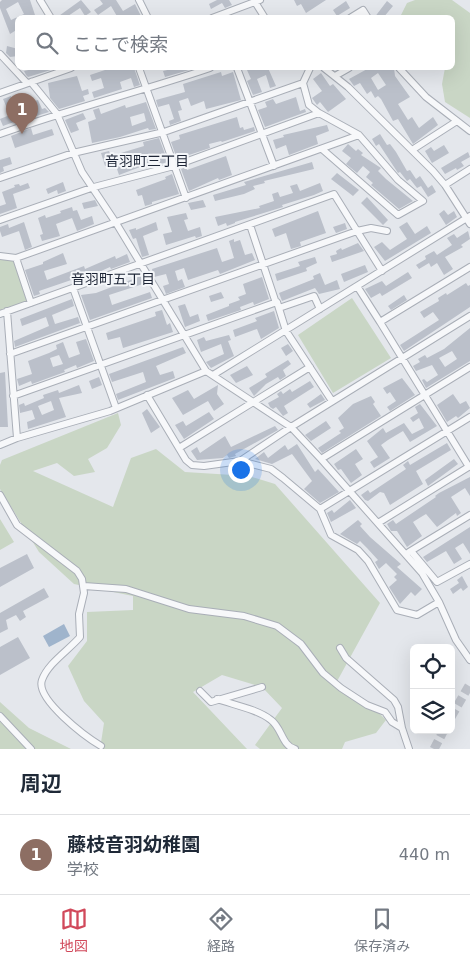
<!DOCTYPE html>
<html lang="ja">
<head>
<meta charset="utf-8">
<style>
  :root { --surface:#fff; --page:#f2f2f3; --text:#1f2937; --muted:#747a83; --line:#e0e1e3; --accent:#d1495b }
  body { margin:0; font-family:"DejaVu Sans","Noto Sans JP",sans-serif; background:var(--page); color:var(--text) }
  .controls { position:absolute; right:15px; bottom:15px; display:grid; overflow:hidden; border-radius:8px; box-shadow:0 5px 20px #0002 }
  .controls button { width:45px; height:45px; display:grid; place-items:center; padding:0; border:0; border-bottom:1px solid var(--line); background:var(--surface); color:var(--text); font:25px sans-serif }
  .you { position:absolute; left:240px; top:469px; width:18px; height:18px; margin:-12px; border:4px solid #fff; border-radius:50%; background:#1a73e8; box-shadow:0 0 0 8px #1a73e833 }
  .badge { display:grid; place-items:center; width:32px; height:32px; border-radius:50%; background:var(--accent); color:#fff; font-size:16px; font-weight:700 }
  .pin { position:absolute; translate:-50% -41px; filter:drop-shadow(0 1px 2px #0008) }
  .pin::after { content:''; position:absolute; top:26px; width:18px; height:15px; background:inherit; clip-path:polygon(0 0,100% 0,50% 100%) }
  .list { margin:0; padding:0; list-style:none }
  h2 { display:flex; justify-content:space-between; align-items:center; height:65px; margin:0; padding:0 20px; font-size:21px }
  h2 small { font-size:16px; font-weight:400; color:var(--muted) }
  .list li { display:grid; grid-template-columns:32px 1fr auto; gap:15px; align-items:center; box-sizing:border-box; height:80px; padding:0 20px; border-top:1px solid var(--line) }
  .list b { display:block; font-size:19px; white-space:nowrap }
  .list p { margin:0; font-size:16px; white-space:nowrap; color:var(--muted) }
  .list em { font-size:16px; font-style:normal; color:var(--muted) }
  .icon { flex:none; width:28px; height:28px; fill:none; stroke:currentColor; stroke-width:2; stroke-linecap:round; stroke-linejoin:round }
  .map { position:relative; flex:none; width:470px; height:749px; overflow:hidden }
  .search { position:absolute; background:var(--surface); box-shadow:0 5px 20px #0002; left:15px; right:15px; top:15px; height:55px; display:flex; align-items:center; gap:12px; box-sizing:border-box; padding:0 18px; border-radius:8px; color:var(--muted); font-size:19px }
  .sheet { height:145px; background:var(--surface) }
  nav { display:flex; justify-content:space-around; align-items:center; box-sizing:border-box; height:70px; border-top:1px solid var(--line); background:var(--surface); font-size:14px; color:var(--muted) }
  nav a { display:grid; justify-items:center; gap:2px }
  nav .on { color:var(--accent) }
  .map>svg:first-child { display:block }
  .green { fill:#c9d6c5 }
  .water { fill:#9fb4cc }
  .building { fill:#bbc0ca; fill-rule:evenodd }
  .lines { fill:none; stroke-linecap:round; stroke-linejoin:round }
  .highway-tunnel { stroke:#bfc3cb; stroke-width:9; stroke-dasharray:9 4.5; stroke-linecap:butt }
  .minor-casing { stroke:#a9aeb7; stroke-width:8 }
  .minor { stroke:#f7f8fa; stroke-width:6 }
  .labels { text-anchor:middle; stroke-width:4; stroke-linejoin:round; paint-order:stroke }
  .neighbourhood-label { font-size:14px; fill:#1d2536; stroke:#f4f6f9 }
</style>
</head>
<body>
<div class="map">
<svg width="470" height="749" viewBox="0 0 470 749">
  <rect width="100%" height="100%" fill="#e4e7ec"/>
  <path class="green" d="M415,0h37l18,13v105l-25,-16 -3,-18 3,-16h7v-50l-52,-1 7,-14z
    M0,258l14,2 14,42 -28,10z
    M352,298l39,60 -58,35 -35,-58z
    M118,413l3,12 -14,23 -19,11 7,13 -21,4 -17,-13 -24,8 80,36 18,-49 25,-9 29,23 64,4 26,8 105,119 -45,82 41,25 10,10 -10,13 -31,9 -3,7h-82l-5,-4 27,-37 -20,-21 -40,-12 -29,17 54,57h-147l4,-26 -20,-22 -16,-35 19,-25v-29l46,-2v-14l-59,-12 -35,-32 -39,-63v-24l2,-5z
    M0,519l14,23 -14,8z
    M0,702l29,26 42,21h-71z"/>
  <path class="water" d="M64,624l6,12 -21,11 -6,-11z"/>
  <path class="building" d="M2,0h28l6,18h-18v11l-8,5 -10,-26v-6zM18,2l6,12 -13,6 -5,-11z
    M81,0l10,12 -6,4 -5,-8 -15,10h-9z
    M100,0h16l7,11 12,-7 7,14h-24l-7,-12 -13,9 -4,-5 9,-6z
    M217,0h12l3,5 -7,3 -3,-5 -11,6 -2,-5z
    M294,0h32l-20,13 -5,-9 -4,2z
    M346,1l4,7 -13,8 -4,-6z
    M387,1l6,5 -10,12h-9z
    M7,46l11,3v7l-8,1 -4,-4z
    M37,68h17v1l-26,8 -2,-2 -2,-4z
    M176,68h20l-31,9 -2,-6z
    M254,68h14l8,18 -6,2 -4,-13 -9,4 5,13 -9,3 -6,-14 4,-2 -4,-9z
    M369,68h25l1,8 15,21 -12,7 10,16 4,-3 7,11 14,-11 5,8 -25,19 -15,-25 -5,2 -12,-22 -3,-3 -3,2 -4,-7 -4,3 -7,-11 -6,3 -5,-7zM378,73l8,12 -8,5 -7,-12z
    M108,69l26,-1 6,17 -6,2 -3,-9 -11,4 2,7 -28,9 -2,-6 12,-4 -3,-10 -9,3 -2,-6z
    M221,72l1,4 11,-4 8,28 -35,9 -2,-8 -13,5 -3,-8 -9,3 3,9 -4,1 3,10 -11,4 -1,-4 5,-2 -5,-15 -11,3 -2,-7 29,-8 -2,-8z
    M321,73l9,13 3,-2 13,15 -18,13 -8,-10 -3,3 -5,-7 10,-7 -9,-12z
    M77,76l5,15 6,-2 1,5 -6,2 2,5 -26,8 -9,-11 -2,-15z
    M11,96l2,4 9,-4 3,8 13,-4 4,9 3,-1 4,4 -16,5v-2l-30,11 -3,-7 10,-4 -7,-16z
    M296,97l4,14 5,-2 1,3 -41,15 -7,-17 9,-3 -2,-5 8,-3 3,5z
    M146,102l10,27 -7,1 -1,-2 -28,9 -28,6 -4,-21 8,-3 -3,-9 6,-2 2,6 24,-9 1,3zM144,113l2,8 -14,5 -2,-9z
    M83,113l3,6 -10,4 3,7 -8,3 -6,-13z
    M237,117l3,11 3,-1 1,3 10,-3 1,4 -33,11 -1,-1 -12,3 1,4 -33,11 -6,-17 9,-3 -1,-4z
    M327,125l2,6 -13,5 2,8 -29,11 -3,-10 -10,4 -3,-9 11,-3 -1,-2z
    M31,128l2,7 19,-6 2,6 -39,13 -4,-12z
    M380,134l7,11 3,-1 6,8 11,19 3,-1 6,9 4,-3 8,12 4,-3 4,7 -8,5 -7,-11 -4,2 -7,-9 -3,2 -7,-9 -2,1 -19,-29 -3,2 -4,-7z
    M159,138l9,24 -27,7 -1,-2 -21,8 -4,-12 -10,3 -4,-13 8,-2 2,5 33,-10 -1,-4z
    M348,144l8,7 2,-2 5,4 -2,2 20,13 -3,3 8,8 27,22 -14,8 -28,-24 2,-2 -7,-6 4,-5 -7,-6 -6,7 -11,-9 5,-6 -9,-7z
    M444,145l5,8 -17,10 -7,-12 6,-4 3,4z
    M468,152l2,5 -9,5 3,4 -7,4 -1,-2 -11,6 -4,-6z
    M226,156l6,19 -13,5 -1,-2 -29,13 -8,-22 5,-2 1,3z
    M10,157l2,7 -9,3 1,4 -4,2v-13z
    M312,162l2,7 -50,12 1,2 -12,3 2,3 -11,5 -29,7 -2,-6 33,-10 -2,-3z
    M337,173l22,17 -6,6 -22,-17z
    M172,174l7,20 -27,8v2l-7,2 -3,-11 -4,1 -2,-6 30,-11 -1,-2z
    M63,182l3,9 -8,3 -1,-4 -9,4 -2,-5z
    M28,183l2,5 -17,6 4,14 -17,6v-8l6,-2 -4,-12 13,-5 -1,-2 5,-1 1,2z
    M320,183l3,8 -9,4 -32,10 1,2 -48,15v1l-8,3 -1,-3 -8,3 -3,-9 45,-9 -1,-2 15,-5 -2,-7 6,-2 2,5 13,-4 -3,-7 7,-2 3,7z
    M367,197l21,23 -5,5 -22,-22z
    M95,200l3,6 -14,3 -2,-6z
    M203,200l3,7 -15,3 -3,-7z
    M72,207l1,4 4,-1 4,10 11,-4 2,8 -17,7 -5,-13 -16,6 4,12 -18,5 -2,-6 3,-1 -5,-16 7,-3 1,3 15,-5 -1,-2z
    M444,210l4,5 6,-4 3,6 -11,8 -7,-11z
    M318,211l8,22 -26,9 1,4 -10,3 -5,-16 -11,4 -3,-8z
    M186,213l2,6 -4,1 4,11 12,-4 2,9 -6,2 -1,-2 -29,9 -3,-11 9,-2 -5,-15z
    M24,222l8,25 -7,3 -6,-19 -17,6 -2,-6v-4l8,-3 1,4z
    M156,222l2,8 -15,6 6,19 -7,2 -6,-19 -3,1 -4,-9 7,-2v2z
    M407,222l8,12 12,-8 4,7 -46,28 -11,-14 8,-5 8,8 17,-11 -8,-12z
    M345,223l2,6 -11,4 -3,-6z
    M468,231l2,8 -9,6 2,2 -18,10 8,12 -9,6 -7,-12 -6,4 -2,-4 -10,6 -3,-4 10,-6 -1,-3 9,-5 3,4 15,-10 -5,-7 7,-4 3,4z
    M234,239v3l6,-2 5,15 7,-2 3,7 -35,14 -2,-4 -30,10 -4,-12 -9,3 3,10 4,-2 3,8 -19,7 -3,-8 6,-2 -3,-10 -12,3 -2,-8 65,-21 5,14 12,-4 -5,-17z
    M358,243l6,8 -32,11 -2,-6 7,-2 -1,-3 5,-3 1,2z
    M63,253l4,11 -23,7 3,9 37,-14 1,3 30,-13 1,3 11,-5 3,8 -19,7 -1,-2 -29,13 -1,-3 -41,14 1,3 -6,2 -9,-26 18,-6v-2z
    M315,257l2,6 -11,5 1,3 -30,10 -2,-7 25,-8 -2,-4z
    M365,265l3,7 -24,10 -3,-8z
    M408,272l4,6 -30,18 -2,-3 -9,5 -6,-9 17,-8 4,5z
    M320,273l5,12 12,-5 3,9 -21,5 -4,-6 -33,13 -3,-8 35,-14 -1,-3z
    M141,276l2,8 -34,11 3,10 38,-13 2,6 -62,22 -9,-25 15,-2z
    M262,277l7,22 -15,6 -1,-3 -13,5 1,3 -33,11 -2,-6 23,-9v-2l11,-4 -2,-3 8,-3 -3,-10z
    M466,283l2,3 2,-1v22l-66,44 -4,-6 39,-25 -6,-8 -9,6 -4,-6 19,-11 -1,-3 8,-5 1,2z
    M221,292l3,6 -13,4 -2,-6z
    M404,295l3,5 -16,10 -3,-4z
    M72,299l2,7 -22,9 3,9 23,-7 2,6 -65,24 -1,-6 35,-15 -3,-9 -24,9 -2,-7z
    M185,304l5,13 8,-3 2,7 -15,6 -7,-21z
    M162,310l5,15 3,-2 3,9 -50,16 -3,-11 -12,3 -2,-7 50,-17 -1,-4z
    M274,311l5,17 -18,11 -4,-10 -22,8 -2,-7 24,-9 -2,-3z
    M470,328v33l-44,27 -4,-8 2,-1 3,3 11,-7 -6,-10 -16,6 -3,-5 7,-4 -2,-3 7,-4 2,3 17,-9zM452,351l5,8 -12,8 -6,-9z
    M229,335l2,5 -3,1 6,15 -23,12 -5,-6 18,-8 -3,-10 -20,8 -4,-12 7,-3 2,4z
    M86,339l8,22 -17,7 -1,-3 -12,5 1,2 -33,12 -1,-3 -12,5 -2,-7 15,-5 -4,-13 21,-8 8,-4 -1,-4 7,-3 6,16 11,-4 -4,-12zM59,355l4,9 -10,3 -3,-9z
    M288,344l5,7 -7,5 -5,-8z
    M183,347l3,6 -30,13 4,9 13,-4 2,7 -57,22 -2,-6 30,-12 -3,-10 -31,10 -3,-8z
    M288,360l3,4 -8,6 3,6 -6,4 -2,-3 -12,7 -12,12 -5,-8 18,-11 -2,-3z
    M247,366l6,9 -17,8 -6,-8z
    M5,372l3,55h-8v-54z
    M99,377l3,8 -10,4 -3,-8z
    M402,378l13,17 -25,16 -3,-4 9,-6 -6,-9 -3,2 -4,-6z
    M310,381l4,6 -30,19 4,7 -5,3 -7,-9 -3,2 -3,-2 -2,-4 11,-6 -2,-3 4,-3 2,3 7,-5 2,3z
    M79,385l3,8 -23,5 7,19 -38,12 -1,-7 8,-3 -3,-9 -12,3 -1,-8 5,-2 1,3 19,-8 -1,-3 15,-5 1,3zM51,401l3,9 -12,5 -4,-9z
    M218,385l-1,9 7,10 -10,7 -6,-10 -25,14 -11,-17 16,-8 6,9z
    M321,394l4,6 -15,8 -3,-4z
    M453,394l7,10 6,-3 4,7 -12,10 -2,-2 -9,6 -10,-17z
    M371,396l4,6 -2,2 8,12 -59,37 -4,-5 23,-15 -2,-2 5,-3 -6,-10 15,-14z
    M420,404l17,22 -27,16 -7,-11 -15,9 -7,5 9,13 -16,10 -4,-6 8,-5 -11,-16 16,-13 3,5 18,-10 8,11 12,-6 -5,-10 -6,4 -3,-4 8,-5 -3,-6z
    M147,409l13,18 -9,6 -9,-20z
    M209,412l5,7 -30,20 -9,-14 8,-4 3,5z
    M326,421l5,7 -20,13 -6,-6z
    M275,426l3,4 -43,24 1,2 -7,2 -2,-3 -4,3 -26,2 -6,-9 6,-4 3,6 25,-17 6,11z
    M447,443l4,7 -35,21 7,13 -33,21 -6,-12 -4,-1 -12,9 -3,-1 -4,-5 7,-5 2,3 36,-24 -3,-4 5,-4 2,4z
    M297,444l18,28 3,-3 21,23 -19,11 -16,-14 8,-8 -20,-27 -20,10 -17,-5 9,-7 4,6 17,-13 3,5z
    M356,449l7,10 -8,5 7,11 -11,8 -10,-14 -3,1 -4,-6z
    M454,459l4,5 -30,22 -3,-6z
    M470,477v19l-5,-8 -14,9 10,16 -4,3 -1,-3 -19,14 -11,-13 -5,3 -8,5 9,14 -15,11 -10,-16h-6l-4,-7 6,-4 3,4 40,-27 -1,-1 4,-3z
    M350,500l6,8 -25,14 -4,-9 5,-3 2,3z
    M358,520l4,4 -2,2 10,11 31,27 -4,3 25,22 -7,7 -4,-4 -11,12 -11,-17 8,-7 -3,-3 3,-3 -11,-11 -7,6 -4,-7 3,-2 -11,-12 -7,-7 -3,3 -17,-10z
    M470,527v27l-7,-11 -8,5 7,11 -8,5 -8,-13 -19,11 -4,-5z
    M27,554l7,14 -34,19v-19z
    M462,576l6,11 -5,4 -2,-3 -8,6 -3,-5 9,-6 -2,-3z
    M44,588l5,9 -26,14 3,6 -6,4 -4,-6 -10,5 2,9 -8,4v-20z
    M18,637l12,21 -30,17v-28z"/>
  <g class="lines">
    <path class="highway-tunnel" d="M451,717l19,-33
      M434,749l10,-19"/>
    <g class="minor-casing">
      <path id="minor" d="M40,0l11,18
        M139,0l9,18
        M255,2l10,16
        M212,18l48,-18
        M350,18l13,-8 5,8
        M0,54l27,29
        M139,68l47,130
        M237,68l37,98
        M310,68l-7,15 6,22 10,8 40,22 39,45 25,21 -25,14 -76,-66
        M324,68l24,19 85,84 12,14 25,39
        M399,68l27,29 44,34
        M335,76l14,-8
        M31,82l26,32 25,58 34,51 90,148 85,56 30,32 101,114 17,29 17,38 14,20
        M0,93l71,-25
        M0,134c69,-25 140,-42 210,-66
        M412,150l45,-29
        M0,178l73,-25 91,-21 139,-49
        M445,185l25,-16
        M0,220l94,-33 80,-21 145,-53
        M250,225l26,78
        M0,256l16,2 343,-123
        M16,258l15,45
        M357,286l23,36 90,-55
        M73,288l43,120
        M279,308l35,-12 6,13
        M7,311l10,127
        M0,314l334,-120 48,77
        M380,322l89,145
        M10,354l347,-123 14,-3 16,3
        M213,375l257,-159
        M147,395l39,65 6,5 12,1 36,-5 31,8 12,9 37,31 11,26 27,15 10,11 29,49 20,5 22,-13
        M13,396l264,-94 9,29 46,70
        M0,445l17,-7 93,-27 96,-40
        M179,448l131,-81
        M321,459l149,-92
        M240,461l51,-34 179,-111
        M0,495l17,30 60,46 5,8 2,14 -5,21 1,23c-11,13 -32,26 -38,43 -7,19 44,57 59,66
        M320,509l150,-92
        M378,523l92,-57
        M411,551l26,31 33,-18
        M409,552l61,-37
        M84,586l42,3 63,20 55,7 33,10 24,18 22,29 18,15 26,17 18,7 7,10 10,6 7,21
        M340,648l6,10 48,42 4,7 4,21
        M200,691l11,11 51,-15
        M217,699c17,6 40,10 54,21 11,8 11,26 24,29
        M0,716l31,33"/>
    </g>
    <use href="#minor" class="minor"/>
  </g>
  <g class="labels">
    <g class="neighbourhood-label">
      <text x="147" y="166">音羽町三丁目</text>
      <text x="113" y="284">音羽町五丁目</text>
    </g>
  </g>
</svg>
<div class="controls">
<button><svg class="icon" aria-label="locate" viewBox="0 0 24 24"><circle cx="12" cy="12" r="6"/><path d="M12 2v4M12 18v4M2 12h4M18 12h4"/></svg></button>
<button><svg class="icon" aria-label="layers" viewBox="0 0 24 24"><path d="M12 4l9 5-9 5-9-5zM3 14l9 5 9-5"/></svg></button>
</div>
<div class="you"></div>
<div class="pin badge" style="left:22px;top:134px;background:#8d6e63">1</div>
<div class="search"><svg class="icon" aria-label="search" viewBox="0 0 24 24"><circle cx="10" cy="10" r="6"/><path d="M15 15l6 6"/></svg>ここで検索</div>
</div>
<section class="sheet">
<h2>周辺<small></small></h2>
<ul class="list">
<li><span class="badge" style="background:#8d6e63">1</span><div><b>藤枝音羽幼稚園</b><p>学校</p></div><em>440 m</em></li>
</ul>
</section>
<nav>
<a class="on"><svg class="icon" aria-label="map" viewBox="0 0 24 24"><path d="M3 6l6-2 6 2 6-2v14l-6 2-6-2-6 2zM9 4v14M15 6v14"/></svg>地図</a>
<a><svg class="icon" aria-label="directions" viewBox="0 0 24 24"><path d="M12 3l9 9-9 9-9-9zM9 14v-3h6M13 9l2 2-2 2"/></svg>経路</a>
<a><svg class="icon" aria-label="saved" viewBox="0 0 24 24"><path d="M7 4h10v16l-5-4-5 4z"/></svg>保存済み</a>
</nav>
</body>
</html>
